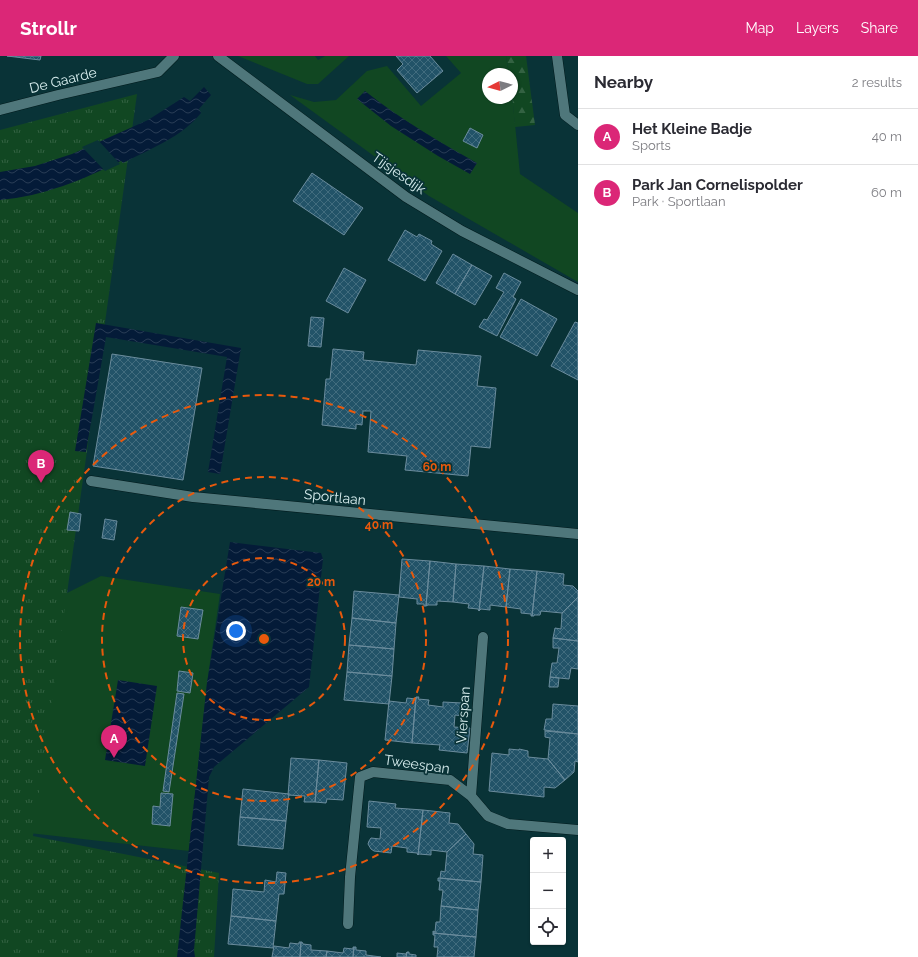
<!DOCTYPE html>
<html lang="en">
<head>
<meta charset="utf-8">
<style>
  :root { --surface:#fff; --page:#f7f7f7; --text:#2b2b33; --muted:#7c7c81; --line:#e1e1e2; --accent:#db2777 }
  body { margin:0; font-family:Raleway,sans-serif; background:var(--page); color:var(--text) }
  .controls { position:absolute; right:12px; bottom:12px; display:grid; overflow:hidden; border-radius:4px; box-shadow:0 1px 3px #0004 }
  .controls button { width:36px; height:36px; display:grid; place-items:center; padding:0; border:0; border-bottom:1px solid var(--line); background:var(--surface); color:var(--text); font:20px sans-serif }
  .compass { position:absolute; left:482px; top:12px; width:36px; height:36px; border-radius:50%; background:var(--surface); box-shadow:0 1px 3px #0004; rotate:264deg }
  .you { position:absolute; left:236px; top:575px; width:14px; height:14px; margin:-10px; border:3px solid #fff; border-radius:50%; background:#1a73e8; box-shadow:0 0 0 6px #1a73e833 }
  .badge { display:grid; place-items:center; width:26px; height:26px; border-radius:50%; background:var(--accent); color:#fff; font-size:13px; font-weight:700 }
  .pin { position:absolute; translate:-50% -33px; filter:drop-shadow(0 1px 2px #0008) }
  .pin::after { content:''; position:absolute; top:21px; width:14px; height:12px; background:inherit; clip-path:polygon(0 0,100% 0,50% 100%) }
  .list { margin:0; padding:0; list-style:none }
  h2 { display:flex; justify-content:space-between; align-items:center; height:52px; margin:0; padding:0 16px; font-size:17px }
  h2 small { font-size:13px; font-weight:400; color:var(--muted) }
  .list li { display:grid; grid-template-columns:26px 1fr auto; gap:12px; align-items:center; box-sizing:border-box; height:56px; padding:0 16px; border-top:1px solid var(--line) }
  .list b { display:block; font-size:15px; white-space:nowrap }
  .list p { margin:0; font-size:13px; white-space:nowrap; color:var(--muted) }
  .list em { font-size:13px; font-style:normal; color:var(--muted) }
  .icon { flex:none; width:22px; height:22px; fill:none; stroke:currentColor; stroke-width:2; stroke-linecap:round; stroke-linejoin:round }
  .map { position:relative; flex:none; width:578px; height:901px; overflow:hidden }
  header { display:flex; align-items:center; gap:24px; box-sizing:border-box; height:56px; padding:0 20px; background:var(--accent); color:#fff }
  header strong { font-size:19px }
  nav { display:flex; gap:22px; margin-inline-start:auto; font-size:14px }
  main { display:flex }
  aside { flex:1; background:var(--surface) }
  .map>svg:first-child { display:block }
  .green { fill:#114722 }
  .forest { fill:url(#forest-firs) }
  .park { fill:url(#park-tufts) }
  .water { fill:url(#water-waves) }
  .pier { fill:#093337 }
  .building { fill:url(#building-cross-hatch); stroke:#6b8c9d }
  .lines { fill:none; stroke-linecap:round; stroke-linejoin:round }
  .minor-casing { stroke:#001a1c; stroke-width:11 }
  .minor { stroke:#4f777b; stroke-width:10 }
  .ring { fill:none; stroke:#e8590c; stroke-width:2; stroke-dasharray:7 5 }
  .labels { text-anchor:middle; stroke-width:3.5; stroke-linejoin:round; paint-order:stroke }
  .street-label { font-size:14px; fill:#d6eced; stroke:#093337 }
  .centre { fill:#e8590c; stroke:#093337; stroke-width:2 }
  .ring-label { font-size:12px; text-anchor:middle; font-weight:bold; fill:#e8590c; stroke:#093337; stroke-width:3.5; stroke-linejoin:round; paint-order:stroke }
</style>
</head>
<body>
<header>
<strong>Strollr</strong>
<nav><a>Map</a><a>Layers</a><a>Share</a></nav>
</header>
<main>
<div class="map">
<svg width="578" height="901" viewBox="0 0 578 901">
  <defs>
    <pattern id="forest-firs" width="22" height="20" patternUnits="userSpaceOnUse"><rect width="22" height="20" fill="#114722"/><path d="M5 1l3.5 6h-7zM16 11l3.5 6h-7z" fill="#336242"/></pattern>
    <pattern id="park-tufts" width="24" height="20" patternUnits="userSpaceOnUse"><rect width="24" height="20" fill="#114722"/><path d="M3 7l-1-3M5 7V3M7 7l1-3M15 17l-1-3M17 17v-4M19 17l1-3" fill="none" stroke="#336242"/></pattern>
    <pattern id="water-waves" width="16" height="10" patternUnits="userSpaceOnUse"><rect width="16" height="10" fill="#041b38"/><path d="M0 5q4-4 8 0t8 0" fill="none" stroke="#283c55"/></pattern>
    <pattern id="building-cross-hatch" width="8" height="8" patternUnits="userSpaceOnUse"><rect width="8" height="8" fill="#225368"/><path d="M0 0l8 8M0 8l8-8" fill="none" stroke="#416c7e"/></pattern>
  </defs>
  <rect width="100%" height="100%" fill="#093337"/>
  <path class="green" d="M238,0h77l3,4 7,-4h24l-31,28h-11z
    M446,0h60l3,18h-21v24h24v-4l8,80 58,39v69l-149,-86 -139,-101 24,7 22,-2 31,-29 20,-5 34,40 40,-33z
    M101,520l119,18 -13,89 -18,168 -160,-18 10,-226z"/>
  <path class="forest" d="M506,0h20l9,69 -20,2 -3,-33v-20h-3z"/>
  <path class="park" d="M137,38l-104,742 186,37 -5,84h-214v-827z"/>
  <path class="water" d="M204,31l7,8 -12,14 2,4c-19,24 -51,36 -78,50l-2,-2c-39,19 -77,35 -121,39v-28l35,-6 37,-12 76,-34 36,-23 6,4z
    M365,35c35,28 73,50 112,72l-7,11 -32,-18 -47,-30 -34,-27z
    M96,267l145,25 -21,126 -12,-2 19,-115 -121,-20 -20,115 -11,-1z
    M230,486l91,11 2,6 -14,128 -95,80 -5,10 -15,173 1,7h-18l30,-274z
    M118,624l39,6 -12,80 -40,-6z"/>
  <path class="pier" d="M98,84l22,24 -15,7 -23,-24z"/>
  <path class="building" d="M7,0h34l-1,4z
    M396,0h34l13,15 -26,22 -20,-23 6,-6z
    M470,72l13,7 -6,13 -14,-7z
    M312,117l51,35 -19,27 -51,-34z
    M405,174l12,7 2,-3 13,7 -1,3 11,7 -17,30 -37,-21z
    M453,198l19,11 -17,29 -19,-11z
    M472,209l20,11 -17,29 -20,-11z
    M344,212l22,12 -18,33 -22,-12z
    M504,217l17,9 -8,15 3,2 -19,37 -18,-9 5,-8 3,1 17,-28 -8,-4z
    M521,243l36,20 -20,37 -37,-19z
    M311,261l13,1 -3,29 -13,-1z
    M575,266l3,1v57l-27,-14z
    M333,293l31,3 -1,8 53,5 2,-15 63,6 -4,30 19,2 -6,60 -19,-2 -3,30 -63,-6 2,-14 -39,-4 3,-41h-8l-1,14 -6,-1v5l-34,-4 4,-46h4z
    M112,298l90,14 -19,112 -90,-14z
    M70,456l11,2 -2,17 -12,-1z
    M105,463l12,2 -3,19 -12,-2z
    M402,503l28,2 -4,45h-2v-2h-7v-5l-18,-2z
    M430,505l26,3 -3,38 -16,-1v4h-9l-2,1z
    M456,508l28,2 -5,45 -1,-2 -10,-1 1,-4 -16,-2z
    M484,510l26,3 -4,38 -16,-2v5l-9,-1 -2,2z
    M510,513l27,2 -5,45h-1v-2l-10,-1v-4l-15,-2z
    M537,515l27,3 -1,11 10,1 5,5v6l-16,16 -21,-2 -1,4h-6v1h-2z
    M354,535l45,4 -3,28 -44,-5z
    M578,541v44l-25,-3 2,-10 6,1 1,-16z
    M181,551l22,3 -5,29 -21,-3z
    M352,562l44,5 -2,26 -45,-4z
    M553,582l25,3v28l-7,-1 -2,11 -19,-2 2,-14h5l2,-15h-6z
    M349,589l45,4 -2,27 -45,-4z
    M179,615l14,2 -3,20 -13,-2z
    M347,616l45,4 -3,28 -45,-4z
    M550,621l9,1 -1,9h-9z
    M177,637l7,1 -15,98 -6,-1z
    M416,641l-4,46 -27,-3 4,-39 17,2 1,-5 9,1z
    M416,641h3l-1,2 11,1 -1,5 15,2v-5l19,1 3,3 1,7 -2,3 -9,-1 -1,12 16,1 -3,25 -28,-3 1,-5 -28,-2z
    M553,648l25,2v28l-34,-4 2,-11h6z
    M545,675l33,3v28l-3,-1 -1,11 -9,8 -17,-21 2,-21 -5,-1z
    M509,693l10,1v-1l9,2v6l20,2 17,21 -10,8 -11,-1v10l-55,-6 3,-38 17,2z
    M291,702l28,2 -4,42h-11l1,-6 -17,-1z
    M319,704l28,3 -4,37 -16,-1 -1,4 -11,-1z
    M243,733l46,5 -3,27 -46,-4z
    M161,737l12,1 -3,32 -18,-2 1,-18 7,1z
    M369,745l27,3 -1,4 28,2 -5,45 -1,-2 -10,-1v-4l-15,-2 -1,7 -17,-2 -3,-2 -3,-5 1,-3 2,-3 9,1 1,-11 -14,-1z
    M423,754l27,3 -1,10 9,1 8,10 -19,18 -16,-2v5l-12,-1 -1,1z
    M240,761l46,4 -3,28 -45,-4z
    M466,778l8,10 -1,10 10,1 -2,27 -41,-4 1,-7 4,1 2,-20z
    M277,816l9,1 -2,21h-5l-3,27 -45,-5 2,-27 31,3 1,-12 11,2z
    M438,822l43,4 -3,28 -37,-4 2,-16h-4l1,-9h-2z
    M441,850l37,4 -2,27 -43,-4v-2l2,1 1,-10h4z
    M231,860l45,5 -3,27 -45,-4z
    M433,877l43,4 -2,20h-37l1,-10h-4l1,-12h-2z
    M299,886h2l-1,15h-28l2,-11 15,2 1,-5 9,1z
    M301,886h1l1,2 8,1v5l16,1 -1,6h-26z
    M353,891h1l-1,10h-27l1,-6 16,2 1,-5 9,1z
    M354,891h2v3l10,1v4l15,2h-28z
    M407,896h2v2l7,1v2h-10z
    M407,896l-1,5h-9v-4l9,1z"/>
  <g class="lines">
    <g class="minor-casing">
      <path id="minor" d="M218,0l188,141 56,34 116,59
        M557,0l8,59 13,10
        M0,54l58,-15 100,-23 16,-16
        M91,425l102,16 385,37
        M471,740l12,-159
        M348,868l2,-47 10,-100 13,-5 77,8 21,16 17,20 20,8 70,6"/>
    </g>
    <use href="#minor" class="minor"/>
  </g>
  <g class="ring">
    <circle cx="264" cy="583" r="81"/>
    <circle cx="264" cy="583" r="162"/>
    <circle cx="264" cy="583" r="244"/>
  </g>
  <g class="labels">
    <g class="street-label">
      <text transform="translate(63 24) rotate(-14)" y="5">De Gaarde</text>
      <text transform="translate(399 117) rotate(35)" y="5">Tijsjesdijk</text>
      <text transform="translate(335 441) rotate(6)" y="5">Sportlaan</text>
      <text transform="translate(463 659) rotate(-86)" y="5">Vierspan</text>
      <text transform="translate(417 708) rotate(8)" y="5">Tweespan</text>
    </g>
  </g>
  <circle cx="264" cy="583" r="6" class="centre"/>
  <g class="ring-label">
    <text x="437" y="415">60 m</text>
    <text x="379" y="473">40 m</text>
    <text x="321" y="530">20 m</text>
  </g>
</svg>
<div class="controls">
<button>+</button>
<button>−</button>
<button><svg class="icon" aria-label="locate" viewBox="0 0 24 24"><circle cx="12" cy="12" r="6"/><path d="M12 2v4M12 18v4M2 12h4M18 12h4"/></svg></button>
</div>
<svg class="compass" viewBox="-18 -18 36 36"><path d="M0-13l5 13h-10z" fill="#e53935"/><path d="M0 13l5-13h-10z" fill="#7c7c81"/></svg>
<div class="you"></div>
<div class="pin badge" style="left:114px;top:702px">A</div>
<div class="pin badge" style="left:41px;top:427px">B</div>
</div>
<aside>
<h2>Nearby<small>2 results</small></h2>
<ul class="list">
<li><span class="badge">A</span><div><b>Het Kleine Badje</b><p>Sports</p></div><em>40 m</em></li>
<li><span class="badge">B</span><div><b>Park Jan Cornelispolder</b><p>Park · Sportlaan</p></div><em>60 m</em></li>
</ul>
</aside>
</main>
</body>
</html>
